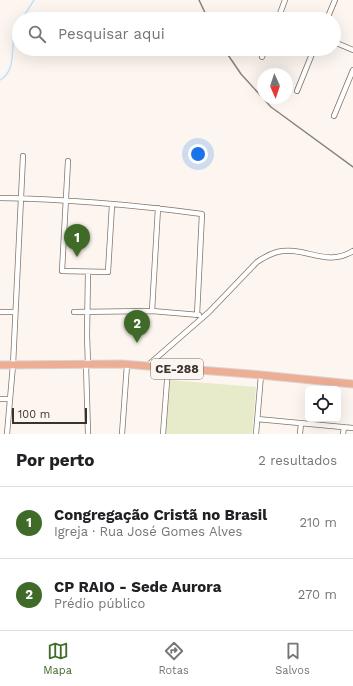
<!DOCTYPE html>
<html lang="pt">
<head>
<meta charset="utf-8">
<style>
  :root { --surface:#fff; --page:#f6f6f6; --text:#202124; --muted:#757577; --line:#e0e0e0; --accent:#406a27 }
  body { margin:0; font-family:"Work Sans",sans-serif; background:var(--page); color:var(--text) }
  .controls { position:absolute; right:12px; bottom:12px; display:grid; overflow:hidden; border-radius:6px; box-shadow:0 4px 16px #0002 }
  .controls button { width:36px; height:36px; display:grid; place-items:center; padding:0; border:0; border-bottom:1px solid var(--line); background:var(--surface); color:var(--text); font:20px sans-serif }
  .compass { position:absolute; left:257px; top:68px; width:36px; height:36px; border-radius:50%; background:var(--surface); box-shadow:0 4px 16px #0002; rotate:177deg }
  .scale { position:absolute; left:12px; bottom:10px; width:75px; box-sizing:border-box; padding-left:4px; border:2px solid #39332d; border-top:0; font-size:11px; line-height:14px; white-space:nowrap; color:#39332d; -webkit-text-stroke:3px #fdf6f0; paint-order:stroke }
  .you { position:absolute; left:198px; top:154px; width:14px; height:14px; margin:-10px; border:3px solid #fff; border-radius:50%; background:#1a73e8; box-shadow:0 0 0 6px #1a73e833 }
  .badge { display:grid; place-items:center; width:26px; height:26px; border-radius:50%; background:var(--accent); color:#fff; font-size:13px; font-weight:700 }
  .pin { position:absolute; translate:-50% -33px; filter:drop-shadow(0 1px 2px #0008) }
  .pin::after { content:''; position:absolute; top:21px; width:14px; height:12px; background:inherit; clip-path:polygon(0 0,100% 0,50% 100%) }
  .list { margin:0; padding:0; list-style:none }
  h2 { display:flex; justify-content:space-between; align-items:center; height:52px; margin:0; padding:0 16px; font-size:17px }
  h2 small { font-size:13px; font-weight:400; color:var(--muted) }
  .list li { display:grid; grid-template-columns:26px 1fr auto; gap:12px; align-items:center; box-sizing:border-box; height:72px; padding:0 16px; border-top:1px solid var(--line) }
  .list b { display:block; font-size:15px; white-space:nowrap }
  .list p { margin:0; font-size:13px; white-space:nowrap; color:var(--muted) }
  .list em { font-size:13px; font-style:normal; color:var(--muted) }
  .icon { flex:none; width:22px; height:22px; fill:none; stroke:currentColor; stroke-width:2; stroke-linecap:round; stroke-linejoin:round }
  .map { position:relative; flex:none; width:353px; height:434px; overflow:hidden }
  .search { position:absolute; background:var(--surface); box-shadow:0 4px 16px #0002; left:12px; right:12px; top:12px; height:44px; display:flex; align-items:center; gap:10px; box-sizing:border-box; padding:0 14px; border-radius:22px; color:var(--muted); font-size:15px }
  .sheet { height:196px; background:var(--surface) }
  nav { display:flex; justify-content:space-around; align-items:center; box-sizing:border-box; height:56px; border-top:1px solid var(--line); background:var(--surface); font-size:11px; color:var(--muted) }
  nav a { display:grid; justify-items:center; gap:2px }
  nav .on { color:var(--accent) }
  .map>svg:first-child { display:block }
  .green { fill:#e7ebca }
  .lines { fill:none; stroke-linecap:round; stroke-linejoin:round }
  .stream { stroke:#c1e2fa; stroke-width:1.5 }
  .minor-casing { stroke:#837568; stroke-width:6 }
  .primary-casing { stroke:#d7d6d5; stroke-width:9 }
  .minor { stroke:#fff; stroke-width:4.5 }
  .primary { stroke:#edae95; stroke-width:7 }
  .rail { stroke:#88827c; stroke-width:1.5 }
  .labels { text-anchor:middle; stroke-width:3; stroke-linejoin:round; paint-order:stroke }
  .shield { fill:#fdf6f0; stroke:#746e68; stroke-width:1 }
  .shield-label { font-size:12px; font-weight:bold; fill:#39332d }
</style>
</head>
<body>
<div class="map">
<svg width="353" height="434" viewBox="0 0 353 434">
  <rect width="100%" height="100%" fill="#fdf6f0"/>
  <path class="green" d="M170,380l86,7 -4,47h-86z"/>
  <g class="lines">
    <path class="stream" d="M22,19l12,-19
      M0,80c16,-9 11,-29 14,-43 1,-4 3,-8 5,-12"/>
    <g class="minor-casing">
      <path id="minor" d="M278,19l7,-19
        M327,19l8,-19
        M334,42l19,8
        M262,57l3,-8
        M297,91l17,-42
        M334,116l19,-46
        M68,161l-6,110 46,1 4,-67
        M0,198c67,1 135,7 202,16l-5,101
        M152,311l6,-103
        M0,312h15
        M74,312l78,-1 47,4
        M86,365l2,69
        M88,365l-1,-30 1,-63
        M147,366l62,-54 48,-50c6,-4 13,-8 20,-10 27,-7 49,16 76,-1
        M0,399h10
        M257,419l96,9
        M7,434l6,-69 10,-209
        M122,434l5,-69
        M163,434l5,-66
        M256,434l5,-59
        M300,434l1,-11
        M343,434l1,-7"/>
    </g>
    <g class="primary-casing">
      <path id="primary" d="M0,365l122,-1 128,10 103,10"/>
    </g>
    <use href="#minor" class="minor"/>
    <use href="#primary" class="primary"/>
    <path class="rail" d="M199,0l9,19
      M224,49l17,25 30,33 82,60"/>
  </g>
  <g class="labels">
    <rect class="shield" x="151" y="359" width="52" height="20" rx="3"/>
    <g class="shield-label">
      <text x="177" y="373">CE-288</text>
    </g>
  </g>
</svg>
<div class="controls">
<button><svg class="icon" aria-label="locate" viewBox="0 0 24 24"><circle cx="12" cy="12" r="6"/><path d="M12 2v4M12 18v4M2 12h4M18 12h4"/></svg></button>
</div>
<svg class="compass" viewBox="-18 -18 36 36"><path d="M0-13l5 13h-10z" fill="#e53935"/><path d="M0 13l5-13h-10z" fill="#757577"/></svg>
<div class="scale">100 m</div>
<div class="you"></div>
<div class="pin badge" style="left:77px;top:257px">1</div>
<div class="pin badge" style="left:137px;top:343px">2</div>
<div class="search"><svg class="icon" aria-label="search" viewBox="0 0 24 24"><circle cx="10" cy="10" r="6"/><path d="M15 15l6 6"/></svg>Pesquisar aqui</div>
</div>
<section class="sheet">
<h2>Por perto<small>2 resultados</small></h2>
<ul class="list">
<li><span class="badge">1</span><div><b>Congregação Cristã no Brasil</b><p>Igreja · Rua José Gomes Alves</p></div><em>210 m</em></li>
<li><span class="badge">2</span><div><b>CP RAIO - Sede Aurora</b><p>Prédio público</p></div><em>270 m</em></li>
</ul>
</section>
<nav>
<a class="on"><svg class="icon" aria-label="map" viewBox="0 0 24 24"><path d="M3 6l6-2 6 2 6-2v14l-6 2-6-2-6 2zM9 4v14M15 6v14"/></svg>Mapa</a>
<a><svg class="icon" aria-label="directions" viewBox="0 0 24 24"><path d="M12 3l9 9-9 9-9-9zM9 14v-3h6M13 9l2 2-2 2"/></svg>Rotas</a>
<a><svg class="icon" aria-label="saved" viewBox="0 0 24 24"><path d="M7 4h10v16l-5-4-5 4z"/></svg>Salvos</a>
</nav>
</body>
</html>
